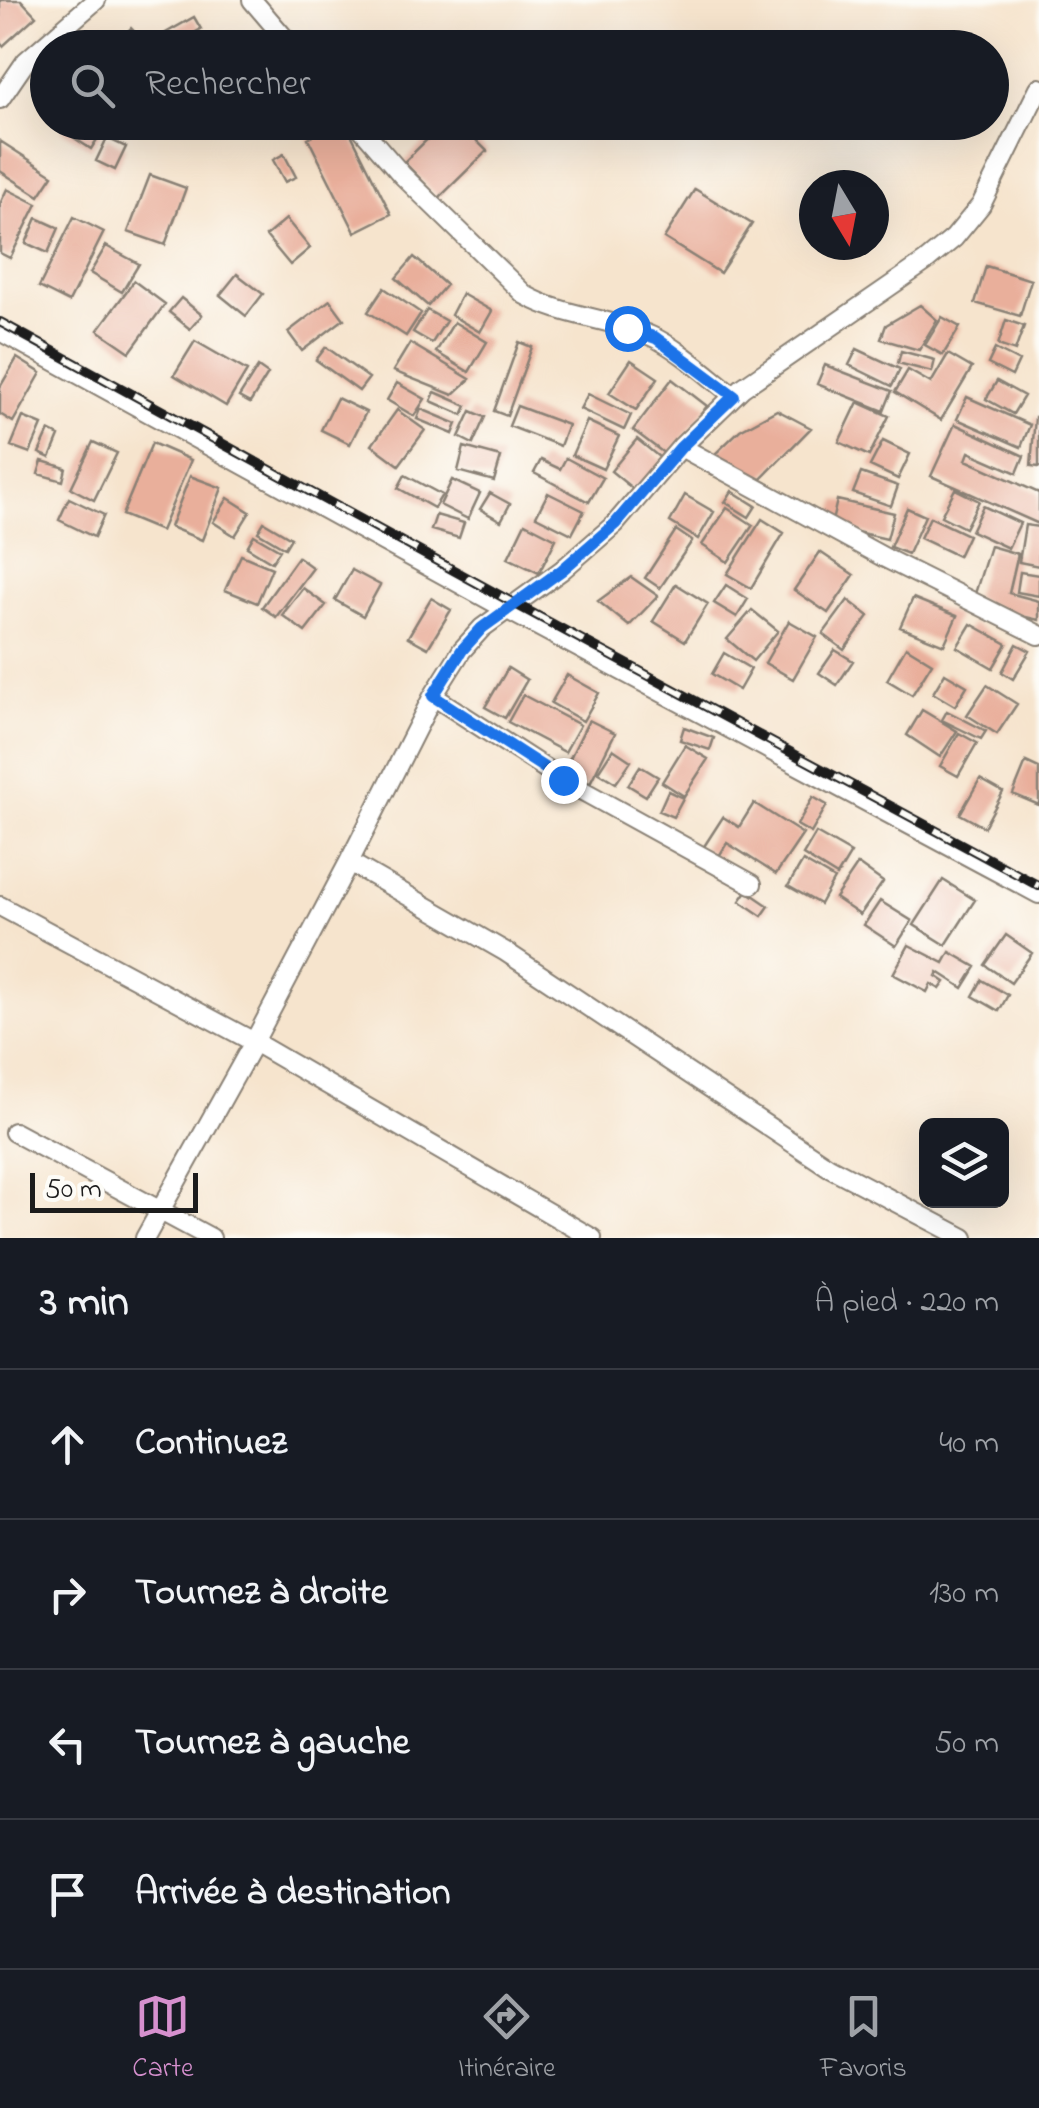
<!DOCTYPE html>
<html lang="fr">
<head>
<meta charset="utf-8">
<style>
  :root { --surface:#171b24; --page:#242831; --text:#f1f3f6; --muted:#9ea1a6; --line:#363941; --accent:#d690ce }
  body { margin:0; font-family:"Indie Flower",sans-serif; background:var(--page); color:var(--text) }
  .controls { position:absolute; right:30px; bottom:30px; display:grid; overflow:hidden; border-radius:15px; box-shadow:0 10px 40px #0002 }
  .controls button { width:90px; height:90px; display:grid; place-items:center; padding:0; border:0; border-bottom:2px solid var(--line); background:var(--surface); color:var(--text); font:50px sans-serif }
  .compass { position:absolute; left:799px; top:170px; width:90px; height:90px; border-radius:50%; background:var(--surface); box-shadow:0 10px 40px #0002; rotate:170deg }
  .scale { position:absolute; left:30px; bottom:25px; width:168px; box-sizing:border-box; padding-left:10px; border:5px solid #1c1c1c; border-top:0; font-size:28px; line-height:35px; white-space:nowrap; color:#1c1c1c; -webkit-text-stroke:8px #fdfcf7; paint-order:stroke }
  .stop { position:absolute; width:30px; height:30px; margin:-22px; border:8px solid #1a73e8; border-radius:50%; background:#fff }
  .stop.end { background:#1a73e8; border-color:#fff; box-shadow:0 2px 10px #0008 }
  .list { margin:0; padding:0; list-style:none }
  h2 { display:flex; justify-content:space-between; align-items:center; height:130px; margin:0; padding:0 40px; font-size:42px }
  h2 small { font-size:32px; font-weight:400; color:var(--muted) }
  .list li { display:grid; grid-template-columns:65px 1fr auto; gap:30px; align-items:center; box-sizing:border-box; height:150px; padding:0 40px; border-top:2px solid var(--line) }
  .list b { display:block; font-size:38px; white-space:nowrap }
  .list em { font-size:32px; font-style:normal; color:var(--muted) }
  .icon { flex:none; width:55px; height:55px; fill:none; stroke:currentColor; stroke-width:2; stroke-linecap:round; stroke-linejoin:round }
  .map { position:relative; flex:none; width:1039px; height:1238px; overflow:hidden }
  .search { position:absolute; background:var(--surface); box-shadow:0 10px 40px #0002; left:30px; right:30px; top:30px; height:110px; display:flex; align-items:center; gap:25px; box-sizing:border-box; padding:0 35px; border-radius:55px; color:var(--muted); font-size:38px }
  .sheet { height:730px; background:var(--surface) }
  nav { display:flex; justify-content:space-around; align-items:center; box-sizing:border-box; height:140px; border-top:2px solid var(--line); background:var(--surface); font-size:28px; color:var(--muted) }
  nav a { display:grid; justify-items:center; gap:5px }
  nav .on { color:var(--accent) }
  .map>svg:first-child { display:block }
  .building { fill:#e9af9b }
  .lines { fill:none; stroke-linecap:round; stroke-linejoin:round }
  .street-casing { stroke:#898074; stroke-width:22 }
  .street { stroke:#fff; stroke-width:18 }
  .rail-casing { stroke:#1c1c1c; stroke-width:10 }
  .rail { stroke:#fdfcf7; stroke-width:6; stroke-dasharray:19; stroke-linecap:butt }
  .route { stroke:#1a73e8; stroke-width:12 }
</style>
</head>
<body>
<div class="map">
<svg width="1039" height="1238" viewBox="0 0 1039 1238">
  <rect width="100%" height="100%" fill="#fdfcf7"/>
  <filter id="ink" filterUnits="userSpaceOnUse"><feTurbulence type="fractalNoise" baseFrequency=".01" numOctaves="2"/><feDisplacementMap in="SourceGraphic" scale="20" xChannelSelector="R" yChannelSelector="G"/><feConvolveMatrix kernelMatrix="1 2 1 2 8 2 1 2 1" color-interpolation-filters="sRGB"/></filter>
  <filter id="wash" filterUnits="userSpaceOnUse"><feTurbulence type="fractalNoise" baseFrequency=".0048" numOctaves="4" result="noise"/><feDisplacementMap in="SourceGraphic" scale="40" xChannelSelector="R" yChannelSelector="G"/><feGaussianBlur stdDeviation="2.25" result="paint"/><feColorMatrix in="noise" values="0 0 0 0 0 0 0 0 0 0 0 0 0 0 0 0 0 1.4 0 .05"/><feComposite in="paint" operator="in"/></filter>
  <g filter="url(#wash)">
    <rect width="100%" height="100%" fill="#f6e4cd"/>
    <g id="blocks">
      <path class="building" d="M0,0h21l15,16 -33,30 -3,-3z
        M194,17l7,12 -30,17 -7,-12z
        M131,28l19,20h-39z
        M68,122h40l-17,27 -29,-19z
        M339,122h6l46,92 -36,18 -47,-94z
        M445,122h13l29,29 -48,47 -35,-36z
        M107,138l19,9 -11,23 -19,-9z
        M0,141l53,34 -14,21 -39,-25z
        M284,154l12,23 -11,5 -12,-22z
        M150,175l36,13 -21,57 -37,-13z
        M7,189l30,15 -27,54 -10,-5v-49z
        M695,189l57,35 -32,49 -56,-35z
        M74,217l30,15 -35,70 -30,-15z
        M37,218l22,10 -11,25 -22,-10z
        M286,219l24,29 -20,17 -24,-29z
        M106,246l33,18 -17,28 -32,-19z
        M414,257l32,28 -18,21 -32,-28z
        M986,266l45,14 -11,36 -45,-13z
        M237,274l26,20 -17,22 -26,-21z
        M134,281l31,23 -35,48 -32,-22z
        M384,288l37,25 -15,23 -38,-24z
        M462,294l30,17 -12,21 -29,-17z
        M181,298l21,17 -12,14 -21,-17z
        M330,300l14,19 -42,32 -14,-19z
        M920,305l17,15 -18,30 -38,-11 5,-14z
        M427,310l19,11 -14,22 -19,-11z
        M942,317l18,10 -17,28 -18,-10z
        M1006,320l18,6 -9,25 -17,-6z
        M454,322l33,20 -18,30 -33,-20z
        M195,341l52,30 -21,35 -52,-31z
        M519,342l13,5 -25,69 -13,-5z
        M410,343l60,36 -17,16 -60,-24z
        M326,347l43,31 -10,13 -43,-31z
        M857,349l43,20 -8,17 -43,-21z
        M995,349l24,12 -7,15 -24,-12z
        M901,351l34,9 -3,12 -34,-9z
        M948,354l24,14 -31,52 -46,-28 13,-22 23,13z
        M17,358l24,15 -28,49 -13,-8v-27z
        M631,360l27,18 -22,32 -27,-17z
        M825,365l67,26 -8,20 -67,-27z
        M258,367l10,7 -18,29 -11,-6z
        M672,379l35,27 -38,51 -36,-27z
        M997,381l27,15 -11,18 -27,-15z
        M397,383l28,16 -11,17 -27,-16z
        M435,392l32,14 -4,9 -32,-14z
        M588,394l43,21 -7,15 -44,-21z
        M967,397l63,28 -9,22 -64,-28z
        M337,398l29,14 -16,32 -29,-14z
        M858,402l31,14 -20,40 -30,-14z
        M517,406l51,19 -8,21 -51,-20z
        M421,409l36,15 -4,10 -36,-15z
        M397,410l28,20 -26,35 -27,-20z
        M777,410l34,18 -52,53 -45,-26 26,-25z
        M471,411l14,6 -12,27 -14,-7z
        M23,417l19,8 -12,28 -19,-7z
        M1035,417l4,1v49l-8,-1z
        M587,421l32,15 -16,33 -31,-14z
        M955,424l69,32 -7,17 -48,-21 -3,8 73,33v31l-108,-48z
        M49,431l10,5 -9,22 -11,-5z
        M637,439l28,23 -26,32 -28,-23z
        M883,441l27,13 -12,25 -28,-13z
        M93,442l24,11 -23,47 -23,-12z
        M152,443l39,17 -30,71 -39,-16z
        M464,447l37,10 -7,24 -36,-10z
        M566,458l37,20 -14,24 -55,-29 7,-13 19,9z
        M42,461l24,7 -3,13 -25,-7z
        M861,473l37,13 -7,20 -38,-13z
        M405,475l37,20 -8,13 -36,-20z
        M190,476l32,12 -20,52 -32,-13z
        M452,480l28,13 -12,26 -28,-14z
        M955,489l24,12 -14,27 -24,-12z
        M732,491l24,15 -7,11 -24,-15z
        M490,493l20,11 -9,17 -21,-12z
        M548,493l36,18 -12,23 -36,-18z
        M685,495l29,17 -16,27 -28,-17z
        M69,498l35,17 -10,22 -35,-17z
        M228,498l22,14 -15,24 -22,-14z
        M837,500l57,13 -7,26 -56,-13z
        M983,506l37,17 -12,25 -37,-17z
        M727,508l26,17 -25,37 -26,-17z
        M907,508l18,8 -17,38 -18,-7z
        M436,515l28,8 -5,15 -28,-8z
        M930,517l38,18 -10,21 -38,-18z
        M762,519l22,14 -33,55 -24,-14z
        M264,522l27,16 -6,10 -27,-16z
        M525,523l31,16 -17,34 -31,-15z
        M1025,525l14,2v39l-20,-4z
        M676,530l16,11 -32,47 -15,-10z
        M254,535l26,15 -8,12 -25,-15z
        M990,546l28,8 -9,39 30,8v19l-35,-8 -30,-15z
        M820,552l34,23 -26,38 -34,-23z
        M241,555l31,13 -15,35 -32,-13z
        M298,557l15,11 -37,49 -14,-10z
        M352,570l28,15 -17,31 -28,-16z
        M1020,572l19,3v21l-22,-4z
        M631,577l27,19 -29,30 -31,-25z
        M676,584l32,20 -23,37 -32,-20z
        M726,585l22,14 -11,18 -23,-14z
        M303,588l23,17 -21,27 -23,-17z
        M431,598l20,12 -23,38 -20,-11z
        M913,598l44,18 -13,29 -44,-18z
        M848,600l21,16 -25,34 -21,-16z
        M752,610l26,21 -25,30 -26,-22z
        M789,621l28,16 -24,42 -28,-16z
        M971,624l36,20 -14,24 -36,-21z
        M1017,644l13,7 -17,28 -11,-7z
        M906,647l26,16 -20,32 -25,-15z
        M835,650l18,11 -16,24 -18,-12z
        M724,653l27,16 -12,21 -27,-16z
        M508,668l19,12 -22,38 -20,-11z
        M945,673l22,13 -12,20 -22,-13z
        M567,675l32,18 -16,28 -32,-18z
        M987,685l30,19 -20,30 -30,-19z
        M523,695l57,30 -15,27 -57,-30z
        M922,710l35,21 -17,26 -33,-22z
        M947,711l39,20 -5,8 -39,-19z
        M589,720l26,13 -27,54 -26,-13z
        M684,727l30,11 -4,12 -30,-10z
        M959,733l18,10 -19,33 -18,-10z
        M685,745l23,14 -24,37 -22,-14z
        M613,749l18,12 -15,22 -18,-11z
        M1026,762l13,6v37l-26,-11z
        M640,766l18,11 -12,19 -18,-11z
        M980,779l23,13 -19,35 -24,-13z
        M668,791l15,7 -10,19 -14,-6z
        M813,797l14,8 -16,28 -14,-8z
        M754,803l49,31 -27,40 -49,-31 -9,15 -15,-10 20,-31 16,10z
        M816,833l35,20 -14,23 -34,-21z
        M803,861l31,18 -14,25 -32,-18z
        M858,864l25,18 -23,33 -25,-17z
        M943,880l32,20 -29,45 -32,-20z
        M747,891l22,15 -7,10 -22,-15z
        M880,901l32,20 -16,25 -32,-21z
        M1006,935l26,18 -21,30 -26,-18z
        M909,945l35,18 6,-11 26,15 -13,21 -25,-16 -2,4 9,6 -5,7 -9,-5 -4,8 -34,-18z
        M982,980l26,15 -9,16 -26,-15z"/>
    </g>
  </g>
  <g filter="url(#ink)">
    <use href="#blocks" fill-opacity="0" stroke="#898074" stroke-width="2.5"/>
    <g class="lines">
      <g class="street-casing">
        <path id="street" d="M252,0l41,48
          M0,99l26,-38 70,-61
          M356,122l46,53 123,120c39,22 85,23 126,41 24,10 61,43 83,60
          M0,331l508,279 531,284
          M681,447l204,111 154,77
          M433,696l130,84 189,104
          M349,862l157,90 323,215 135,71
          M0,906l254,136 338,196
          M14,1132l197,106
          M145,1238l109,-196 95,-180 84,-166 29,-46 20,-22 80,-58 53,-46 66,-77 61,-59 183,-126 29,-24 27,-33 58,-117"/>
      </g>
      <use href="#street" class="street"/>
      <g class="rail-casing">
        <path id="rail" d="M0,322l521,285 518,279"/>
      </g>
      <use href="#rail" class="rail"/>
    </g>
  </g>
  <g class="lines" filter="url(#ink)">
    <path class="route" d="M563,780l-130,-84 29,-46 20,-22 80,-58 53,-46 66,-77 53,-51 -78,-58 -29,-10"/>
  </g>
</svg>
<div class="controls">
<button><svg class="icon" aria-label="layers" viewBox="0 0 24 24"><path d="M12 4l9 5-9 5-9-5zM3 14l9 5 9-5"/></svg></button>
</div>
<svg class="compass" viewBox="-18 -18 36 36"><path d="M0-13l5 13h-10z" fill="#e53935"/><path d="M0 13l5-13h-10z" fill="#9ea1a6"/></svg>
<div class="scale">50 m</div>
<div class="stop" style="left:627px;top:328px"></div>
<div class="stop end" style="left:563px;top:780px"></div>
<div class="search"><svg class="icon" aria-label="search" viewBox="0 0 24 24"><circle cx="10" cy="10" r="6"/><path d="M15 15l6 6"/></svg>Rechercher</div>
</div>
<section class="sheet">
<h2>3 min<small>À pied · 220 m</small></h2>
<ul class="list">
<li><svg class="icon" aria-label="ahead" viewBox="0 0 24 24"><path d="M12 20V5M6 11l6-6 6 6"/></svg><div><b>Continuez</b></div><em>40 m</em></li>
<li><svg class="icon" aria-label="right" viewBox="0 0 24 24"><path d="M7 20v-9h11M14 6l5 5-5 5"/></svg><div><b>Tournez à droite</b></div><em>130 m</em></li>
<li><svg class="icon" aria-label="left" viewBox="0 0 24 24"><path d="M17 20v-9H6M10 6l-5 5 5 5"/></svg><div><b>Tournez à gauche</b></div><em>50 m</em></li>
<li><svg class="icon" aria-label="arrive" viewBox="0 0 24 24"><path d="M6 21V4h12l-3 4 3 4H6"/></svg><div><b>Arrivée à destination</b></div></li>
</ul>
</section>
<nav>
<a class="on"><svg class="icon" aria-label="map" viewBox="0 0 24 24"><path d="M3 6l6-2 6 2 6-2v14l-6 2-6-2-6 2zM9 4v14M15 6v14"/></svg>Carte</a>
<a><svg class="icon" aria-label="directions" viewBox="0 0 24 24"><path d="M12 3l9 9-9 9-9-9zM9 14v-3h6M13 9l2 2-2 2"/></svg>Itinéraire</a>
<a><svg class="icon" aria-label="saved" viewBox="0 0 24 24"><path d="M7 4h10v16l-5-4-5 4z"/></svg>Favoris</a>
</nav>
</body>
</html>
